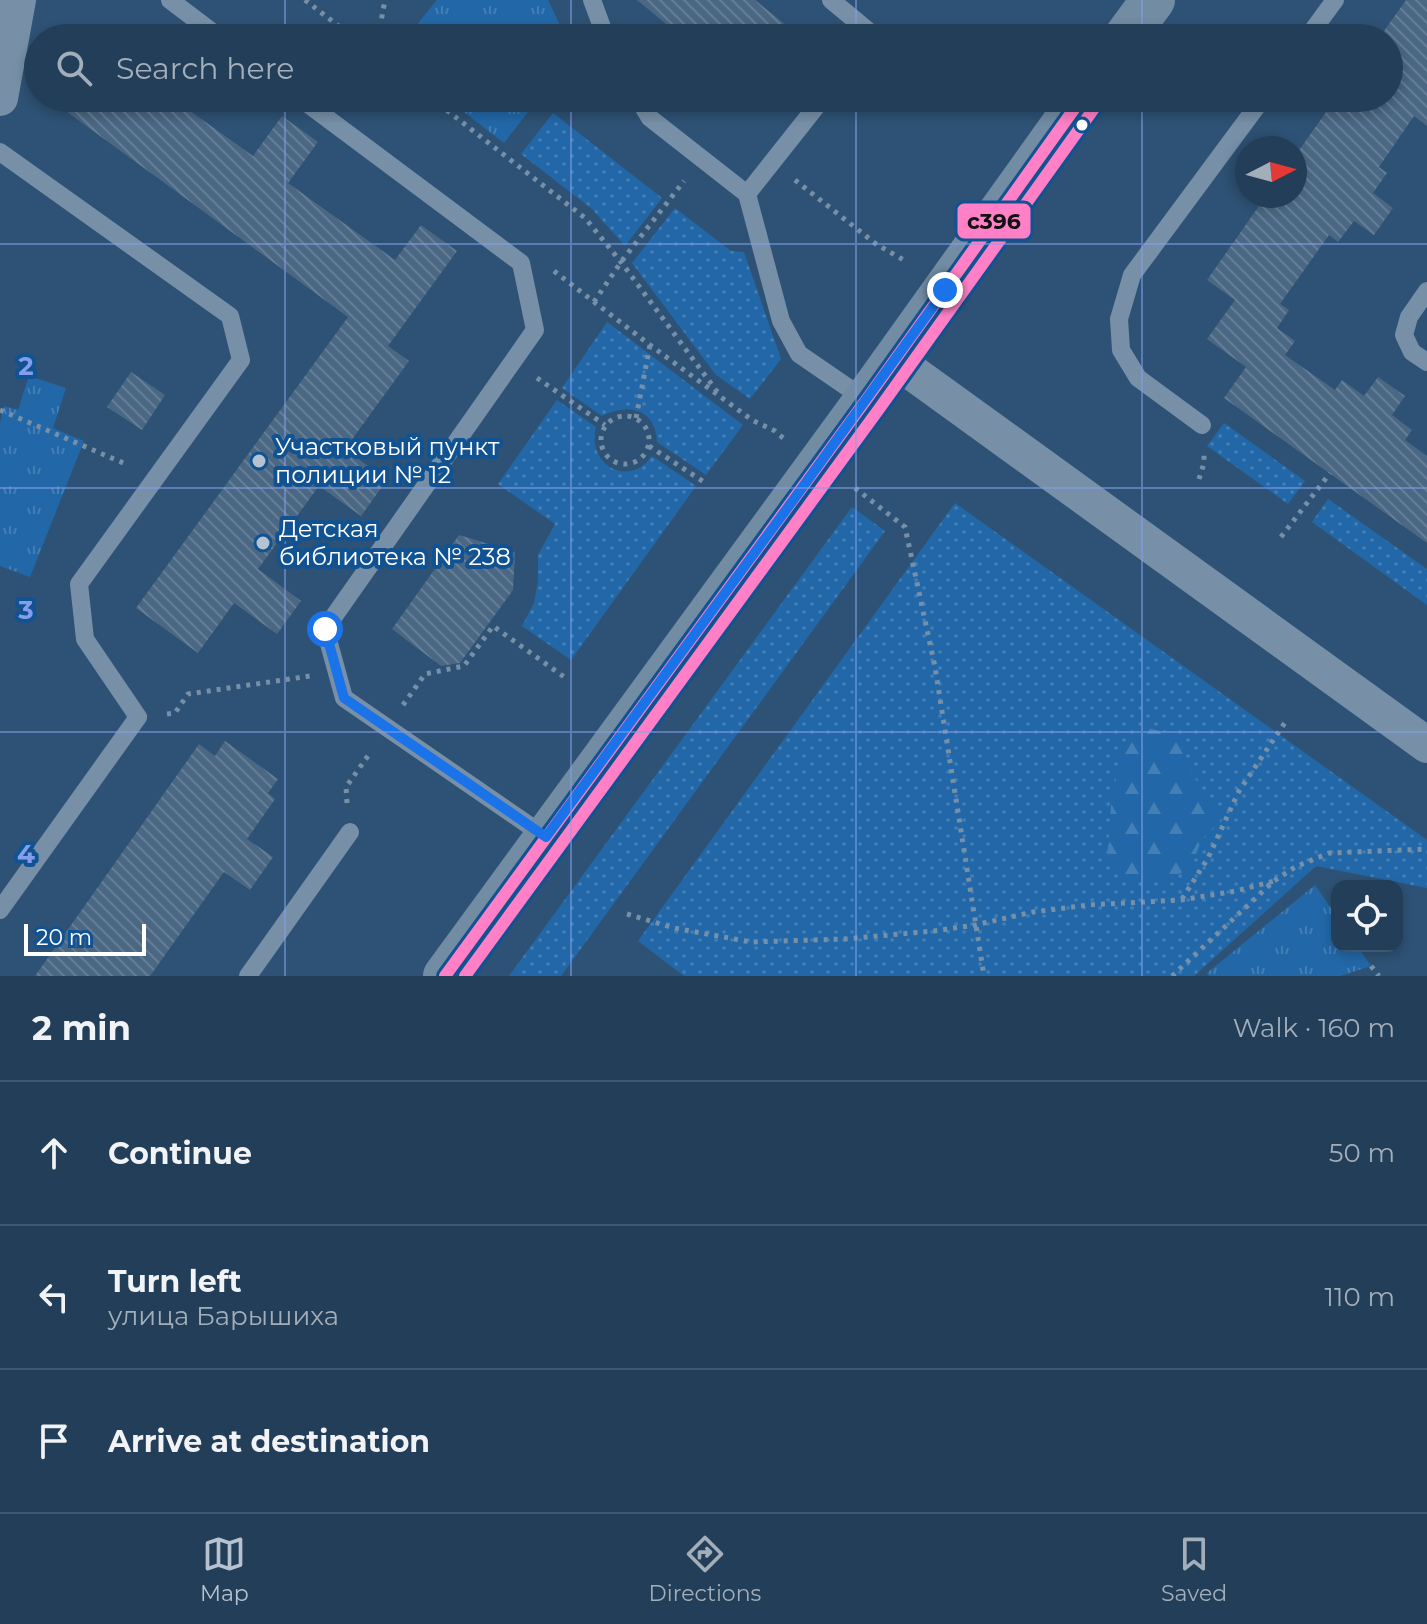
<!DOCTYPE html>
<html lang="en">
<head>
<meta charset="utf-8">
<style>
  :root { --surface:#223e58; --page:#2a455e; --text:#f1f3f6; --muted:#a2aeba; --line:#3f576e; --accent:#b6c2cf }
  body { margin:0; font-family:Montserrat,sans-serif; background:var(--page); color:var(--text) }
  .controls { position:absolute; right:24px; bottom:24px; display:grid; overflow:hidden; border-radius:16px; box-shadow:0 4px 12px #0003 }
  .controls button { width:72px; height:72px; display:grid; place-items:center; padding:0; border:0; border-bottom:2px solid var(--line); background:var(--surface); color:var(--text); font:40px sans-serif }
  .compass { position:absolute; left:1235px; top:136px; width:72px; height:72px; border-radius:50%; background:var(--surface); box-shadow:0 4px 12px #0003; rotate:84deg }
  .scale { position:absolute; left:24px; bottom:20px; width:122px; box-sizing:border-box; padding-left:8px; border:4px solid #fff; border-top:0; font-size:22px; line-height:28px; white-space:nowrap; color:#fff; -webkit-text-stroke:6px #115392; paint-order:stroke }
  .stop { position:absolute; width:24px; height:24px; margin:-18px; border:6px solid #1a73e8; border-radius:50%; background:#fff }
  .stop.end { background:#1a73e8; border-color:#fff; box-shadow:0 2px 8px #0008 }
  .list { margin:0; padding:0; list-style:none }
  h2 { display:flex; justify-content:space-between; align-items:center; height:104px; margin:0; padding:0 32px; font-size:34px }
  h2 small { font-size:26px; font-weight:400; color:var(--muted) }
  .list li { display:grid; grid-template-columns:52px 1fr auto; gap:24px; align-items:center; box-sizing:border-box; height:144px; padding:0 32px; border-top:2px solid var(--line) }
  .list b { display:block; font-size:30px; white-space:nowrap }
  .list p { margin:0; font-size:26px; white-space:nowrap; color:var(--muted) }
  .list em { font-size:26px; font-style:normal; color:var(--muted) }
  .icon { flex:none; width:44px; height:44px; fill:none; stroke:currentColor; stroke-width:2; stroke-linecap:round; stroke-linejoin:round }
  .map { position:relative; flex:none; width:1427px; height:976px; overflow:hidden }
  .search { position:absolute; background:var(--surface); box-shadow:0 4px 12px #0003; left:24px; right:24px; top:24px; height:88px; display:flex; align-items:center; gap:20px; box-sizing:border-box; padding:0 28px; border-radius:44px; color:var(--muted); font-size:30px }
  .sheet { height:536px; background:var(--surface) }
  nav { display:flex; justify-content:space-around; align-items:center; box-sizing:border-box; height:112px; border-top:2px solid var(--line); background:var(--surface); font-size:22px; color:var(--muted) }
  nav a { display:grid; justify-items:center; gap:4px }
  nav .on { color:var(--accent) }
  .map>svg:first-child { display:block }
  .grass { fill:url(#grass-dots) }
  .forest { fill:url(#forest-firs) }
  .park { fill:url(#park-tufts) }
  .building { fill:url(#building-back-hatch) }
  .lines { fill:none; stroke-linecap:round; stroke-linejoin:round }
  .path { stroke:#7790a8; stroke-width:5; stroke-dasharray:4 6; stroke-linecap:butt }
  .service { stroke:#7790a8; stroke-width:18 }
  .minor { stroke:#7790a8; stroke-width:36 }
  .secondary { stroke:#728ca4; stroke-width:44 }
  .bus-1-casing { stroke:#115392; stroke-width:18 }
  .bus-2-casing { stroke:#115392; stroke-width:18 }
  .bus-1 { stroke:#ff80c6; stroke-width:12 }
  .bus-2 { stroke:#ff80c6; stroke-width:12 }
  .route { stroke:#1a73e8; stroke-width:10 }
  .grid { fill:none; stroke:#839eea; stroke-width:2; stroke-opacity:0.55 }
  .bus-dot { fill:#fff; stroke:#115392; stroke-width:3 }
  .poi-dot { fill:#b6c2cf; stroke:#115392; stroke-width:3 }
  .labels { text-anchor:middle; stroke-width:8; stroke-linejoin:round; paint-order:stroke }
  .poi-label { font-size:24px; fill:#fff; stroke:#115392; text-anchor:start }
  .grid-label { font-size:26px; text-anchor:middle; font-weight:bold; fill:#839eea; stroke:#115392; stroke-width:8; stroke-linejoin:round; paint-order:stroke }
  .line-badge { stroke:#115392; stroke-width:3 }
  .pale-badge-label { font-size:22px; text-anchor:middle; font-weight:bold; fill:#111 }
</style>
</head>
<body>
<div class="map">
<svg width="1427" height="976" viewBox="0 0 1427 976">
  <defs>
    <pattern id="grass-dots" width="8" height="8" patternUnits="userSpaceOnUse" patternTransform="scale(2)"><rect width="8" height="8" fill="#2268a8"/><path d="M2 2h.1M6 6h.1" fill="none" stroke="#437fb5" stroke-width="1.8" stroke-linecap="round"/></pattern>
    <pattern id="forest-firs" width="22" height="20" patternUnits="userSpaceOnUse" patternTransform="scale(2)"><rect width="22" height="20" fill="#2268a8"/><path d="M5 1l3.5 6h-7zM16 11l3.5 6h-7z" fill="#437fb5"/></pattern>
    <pattern id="park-tufts" width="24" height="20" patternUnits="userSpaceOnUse" patternTransform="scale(2)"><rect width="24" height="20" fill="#2268a8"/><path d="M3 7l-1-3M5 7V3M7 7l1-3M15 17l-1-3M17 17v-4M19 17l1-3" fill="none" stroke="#437fb5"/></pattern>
    <pattern id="building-back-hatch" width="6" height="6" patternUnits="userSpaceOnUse" patternTransform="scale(2)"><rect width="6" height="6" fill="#4a6783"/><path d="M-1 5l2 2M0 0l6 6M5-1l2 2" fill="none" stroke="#657e96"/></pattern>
  </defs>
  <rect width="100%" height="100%" fill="#2e5275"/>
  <path class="grass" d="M553,113l109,85 -37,48 -33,-37 -71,-55z
    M675,208l56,43 13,1 37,107 -31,40 -34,-24 -84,-112z
    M607,322l136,103 -37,50 -49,-33c-1,-33 -29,-40 -55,-26l-40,-28z
    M557,400l39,27c-10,38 33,62 56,29l44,30 -125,174 -49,-34 12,-23 4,-22v-26l17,-31 -57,-40z
    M1224,423l81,58 -17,23 -81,-58z
    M1328,499l99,70v36l-115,-83z
    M955,503l472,337v48l-111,-22 -122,110h-510l-46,-35z
    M852,507l33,24 -324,445h-52z"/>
  <path class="forest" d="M1147,728l31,7 8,30 36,53 -21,23 -11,29 -30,10 -31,2 -22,-20 4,-56 11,-60z"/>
  <path class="park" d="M437,0h111l18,38h-160z
    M446,98h93l-35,45z
    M29,376l37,12 -13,40 31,13 -54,136 -30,-11v-143l4,-17 14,4z
    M1315,885l22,32v29h20l14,20 -31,10h-131l-2,-3z"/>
  <path class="building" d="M637,0h118l47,38h-119z
    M1406,0h21v126l-13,-10 -35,51 8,6 -14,20 20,15 -19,27 -20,-14 -16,21 -9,-7 -49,69 9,6 -12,18 18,13 -10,14 50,35 7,-10 22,16 14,-19 27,19 -13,19 20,15 -7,10 22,16v87l-203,-145 22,-31 -39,-28 28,-39 -28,-20 59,-84h29v-40l41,-58h53v-60h-10z
    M48,98h124l81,58 29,-40 36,26 -30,41 107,77 26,-35 36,26 -69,95 21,15 -64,88 42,31 -26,36 -42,-30 -61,83 43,32 -24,33 -43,-31 -36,50 -62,-45 212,-291z
    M131,372l34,23 -23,35 -35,-23z
    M459,535l56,17 -2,38 -53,73 -19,3 -49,-37z
    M225,741l53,38 -10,14 7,6 -28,40 26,18 -23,33 -26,-18 -74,104h-115l164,-232 16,12z"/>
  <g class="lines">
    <path class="path" d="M305,0l49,38
      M378,38l7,-38
      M404,38l4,-2
      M431,98l154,120 36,44 100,135
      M795,180l81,64 31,18
      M554,271l96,74 102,75 23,11 8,7
      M594,302l27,-40 63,-81
      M537,378l68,47
      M0,410l128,55
      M601 440a24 24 0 1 1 48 0a24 24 0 1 1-48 0Z
      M636,418l14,-73
      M649,446l58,38
      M1199,479l5,-16v-9
      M855,488l50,39 30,140 49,309
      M1281,537l49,-64
      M403,705l22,-31 39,-8 29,-40 74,53
      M167,714l8,-1 13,-19 122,-18
      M347,803l-1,-16 24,-34
      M1182,899l26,-41 31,-67 47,-70
      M627,914l47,14 77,14 93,-3 90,-8 41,-6 58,-13 55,-7 93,-5 55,-9 38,-10
      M1371,966l8,10
      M1172,976l102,-95 21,-14 34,-14 98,-4"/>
    <path class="service" d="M170,0l50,38
      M592,0l14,38
      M831,0l42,35 -2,3
      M1307,38l28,-38
      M300,98l221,165 14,67 -210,299 19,69 202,139
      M638,98l12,20 97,76 34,127 18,33 67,46
      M0,152l230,164 11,44 -162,224 6,55 53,78 -138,193
      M747,194l76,-96
      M1427,291l-18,26 -5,18 8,17 15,10
      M1202,425l-64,-47 -17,-28 -2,-31 13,-44 131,-177
      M248,976l102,-144"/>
    <path class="minor" d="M0,98l18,-98
      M895,360l532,385"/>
    <path class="secondary" d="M1125,38l28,-38
      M445,976l421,-576 216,-302"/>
    <g class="bus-1-casing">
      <path id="bus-1" d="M445,976l421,-576 216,-302"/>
    </g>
    <g class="bus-2-casing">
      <path id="bus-2" d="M465,976l414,-567 216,-302"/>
    </g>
    <use href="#bus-1" class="bus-1"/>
    <use href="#bus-2" class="bus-2"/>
  </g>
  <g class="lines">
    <path class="route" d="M325,629l19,69 202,139 248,-338 151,-209"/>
  </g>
  <path class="grid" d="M285,0v38M571,0v38M856,0v38M1142,0v38M285,98v878M571,98v878M856,98v878M1142,98v878M0,244h1427M0,488h1427M0,732h1427"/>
  <circle class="bus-dot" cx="1082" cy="125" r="7"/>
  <g class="poi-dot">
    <circle cx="259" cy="461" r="8"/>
    <circle cx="263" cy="543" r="8"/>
  </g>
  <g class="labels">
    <g class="poi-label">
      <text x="275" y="455">Участковый пункт<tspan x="275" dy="28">полиции № 12</tspan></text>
      <text x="279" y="537">Детская<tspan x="279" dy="28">библиотека № 238</tspan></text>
    </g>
  </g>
  <g class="grid-label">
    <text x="26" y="375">2</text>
    <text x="26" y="619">3</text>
    <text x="26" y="863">4</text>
  </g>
  <rect class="line-badge" x="956" y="202" width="76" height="38" rx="8" fill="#ff80c6"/>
  <g class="pale-badge-label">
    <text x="994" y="229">с396</text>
  </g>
</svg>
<div class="controls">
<button><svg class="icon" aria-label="locate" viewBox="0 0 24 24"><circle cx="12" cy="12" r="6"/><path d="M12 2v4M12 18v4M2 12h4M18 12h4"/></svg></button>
</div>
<svg class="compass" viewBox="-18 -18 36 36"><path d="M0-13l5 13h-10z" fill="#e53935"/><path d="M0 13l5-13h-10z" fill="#a2aeba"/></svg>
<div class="scale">20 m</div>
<div class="stop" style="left:325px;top:629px"></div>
<div class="stop end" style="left:945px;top:290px"></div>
<div class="search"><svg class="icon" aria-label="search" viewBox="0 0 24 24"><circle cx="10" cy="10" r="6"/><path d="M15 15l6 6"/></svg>Search here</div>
</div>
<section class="sheet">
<h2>2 min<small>Walk · 160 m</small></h2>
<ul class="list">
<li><svg class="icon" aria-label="ahead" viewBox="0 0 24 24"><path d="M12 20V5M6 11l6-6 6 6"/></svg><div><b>Continue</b></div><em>50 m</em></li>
<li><svg class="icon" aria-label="left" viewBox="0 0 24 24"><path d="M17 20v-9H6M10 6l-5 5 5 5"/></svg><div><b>Turn left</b><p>улица Барышиха</p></div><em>110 m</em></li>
<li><svg class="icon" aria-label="arrive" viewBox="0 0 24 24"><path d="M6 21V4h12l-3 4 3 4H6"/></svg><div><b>Arrive at destination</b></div></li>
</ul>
</section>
<nav>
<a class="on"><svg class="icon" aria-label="map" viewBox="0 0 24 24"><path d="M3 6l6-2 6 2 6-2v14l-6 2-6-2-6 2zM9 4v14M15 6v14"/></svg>Map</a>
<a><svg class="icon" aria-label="directions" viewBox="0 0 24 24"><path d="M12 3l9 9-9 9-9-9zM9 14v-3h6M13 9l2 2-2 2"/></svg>Directions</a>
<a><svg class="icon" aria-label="saved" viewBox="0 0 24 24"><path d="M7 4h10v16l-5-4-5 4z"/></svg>Saved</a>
</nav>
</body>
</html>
